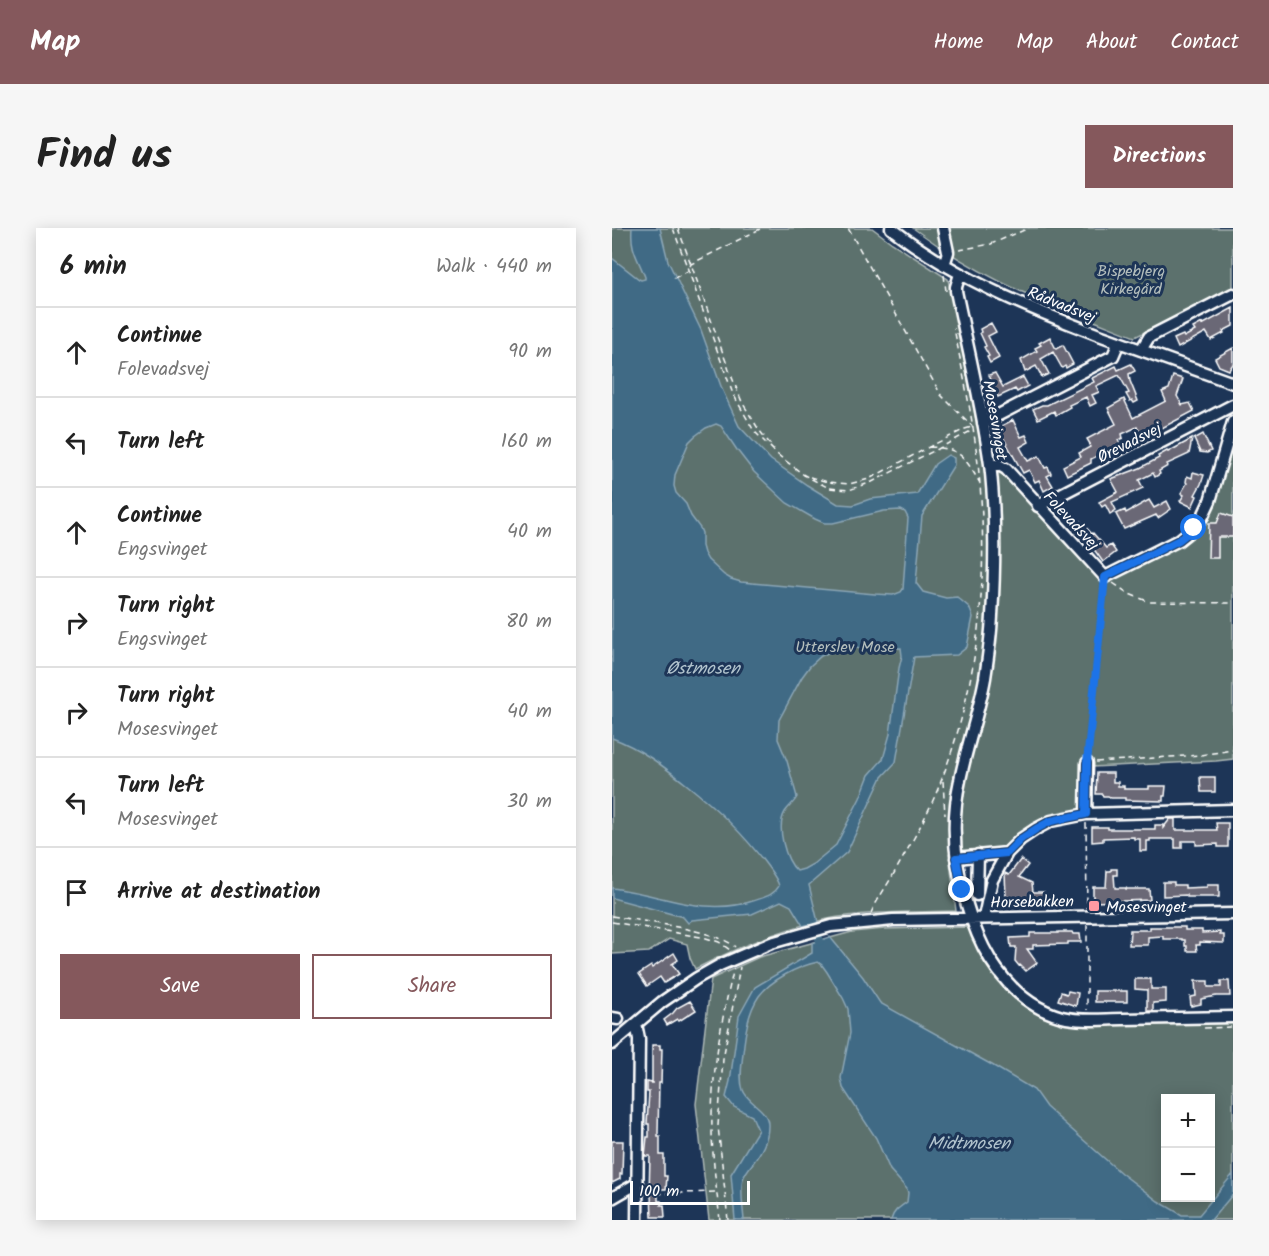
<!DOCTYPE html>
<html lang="en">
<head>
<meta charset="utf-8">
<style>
  :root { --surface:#fff; --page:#f6f6f6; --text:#222; --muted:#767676; --line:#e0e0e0; --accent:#85585c }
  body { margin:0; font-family:Kalam,sans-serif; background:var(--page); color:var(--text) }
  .controls { position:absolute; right:18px; bottom:18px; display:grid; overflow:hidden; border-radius:0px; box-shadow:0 3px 15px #0003 }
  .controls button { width:54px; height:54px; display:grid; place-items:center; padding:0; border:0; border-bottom:2px solid var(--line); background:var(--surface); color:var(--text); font:30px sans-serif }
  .scale { position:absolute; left:18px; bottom:15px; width:120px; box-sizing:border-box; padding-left:6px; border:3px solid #fff; border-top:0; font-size:16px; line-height:21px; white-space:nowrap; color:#fff; -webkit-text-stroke:4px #1d3557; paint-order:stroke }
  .stop { position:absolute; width:18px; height:18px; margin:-14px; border:4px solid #1a73e8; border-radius:50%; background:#fff }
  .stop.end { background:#1a73e8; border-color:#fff; box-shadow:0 2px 6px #0008 }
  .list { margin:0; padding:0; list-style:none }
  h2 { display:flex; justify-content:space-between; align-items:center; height:78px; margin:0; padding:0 24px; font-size:26px }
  h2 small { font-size:20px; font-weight:400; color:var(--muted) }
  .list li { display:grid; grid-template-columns:39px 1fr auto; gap:18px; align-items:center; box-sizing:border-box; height:90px; padding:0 24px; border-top:2px solid var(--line) }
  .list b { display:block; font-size:22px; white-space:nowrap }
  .list p { margin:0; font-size:20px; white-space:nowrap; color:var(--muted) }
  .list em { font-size:20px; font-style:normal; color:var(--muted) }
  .actions { display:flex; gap:12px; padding:18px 24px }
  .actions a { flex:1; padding:14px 0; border:2px solid var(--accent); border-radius:0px; text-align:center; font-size:21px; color:var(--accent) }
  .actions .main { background:var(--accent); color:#fff }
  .icon { flex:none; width:33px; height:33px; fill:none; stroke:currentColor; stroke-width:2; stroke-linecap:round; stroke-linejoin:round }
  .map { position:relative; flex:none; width:621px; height:992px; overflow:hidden; border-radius:0px }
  header { display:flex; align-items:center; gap:36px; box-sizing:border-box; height:84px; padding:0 30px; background:var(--accent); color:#fff }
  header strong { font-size:28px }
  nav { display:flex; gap:33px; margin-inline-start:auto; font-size:21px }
  .intro { display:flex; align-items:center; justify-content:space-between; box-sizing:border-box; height:144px; padding:0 36px }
  h1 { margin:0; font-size:42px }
  .button { padding:15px 27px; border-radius:0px; background:var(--accent); color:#fff; font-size:21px; font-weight:700 }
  main { display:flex; gap:36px; padding:0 36px }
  aside { flex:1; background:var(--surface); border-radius:0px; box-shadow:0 3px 15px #0003 }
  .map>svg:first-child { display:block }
  .green { fill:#5b716d; stroke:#adb8b6; stroke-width:1.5; fill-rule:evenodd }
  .water { fill:#3f6b85; stroke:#8ca6b6; stroke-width:1.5; fill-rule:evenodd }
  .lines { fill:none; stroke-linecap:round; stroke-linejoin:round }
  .canal { stroke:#3f6b85; stroke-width:8 }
  .building { fill:#6b6776; stroke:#fff; stroke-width:1.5 }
  .minor-casing { stroke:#fff; stroke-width:15 }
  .path { stroke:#fff; stroke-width:1.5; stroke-dasharray:6 4.5; stroke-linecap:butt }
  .minor { stroke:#1d3557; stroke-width:10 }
  .route { stroke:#1a73e8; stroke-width:8 }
  .poi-dot { fill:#ff9aa2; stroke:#1d3557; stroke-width:2 }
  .labels { text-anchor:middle; stroke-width:6; stroke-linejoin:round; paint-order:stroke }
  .park-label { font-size:16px; fill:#b5bfbd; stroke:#1d3557 }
  .street-label { font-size:16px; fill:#fff; stroke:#1d3557 }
  .poi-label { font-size:16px; fill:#fff; stroke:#1d3557; text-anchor:start }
  .water-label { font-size:18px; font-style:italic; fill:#b2c4ce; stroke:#1d3557 }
</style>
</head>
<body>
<header>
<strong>Map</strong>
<nav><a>Home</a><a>Map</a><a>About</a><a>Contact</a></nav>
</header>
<div class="intro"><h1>Find us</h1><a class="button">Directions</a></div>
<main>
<aside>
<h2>6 min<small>Walk · 440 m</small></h2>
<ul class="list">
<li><svg class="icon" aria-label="ahead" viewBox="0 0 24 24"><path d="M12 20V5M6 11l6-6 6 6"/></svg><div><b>Continue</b><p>Folevadsvej</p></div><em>90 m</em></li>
<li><svg class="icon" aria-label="left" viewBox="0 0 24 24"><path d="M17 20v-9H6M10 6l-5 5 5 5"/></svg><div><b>Turn left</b></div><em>160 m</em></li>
<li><svg class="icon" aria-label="ahead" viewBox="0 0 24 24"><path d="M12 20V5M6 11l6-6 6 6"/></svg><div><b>Continue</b><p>Engsvinget</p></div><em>40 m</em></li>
<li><svg class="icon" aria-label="right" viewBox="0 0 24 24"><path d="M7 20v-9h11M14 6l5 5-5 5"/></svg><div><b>Turn right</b><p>Engsvinget</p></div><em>80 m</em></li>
<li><svg class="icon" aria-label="right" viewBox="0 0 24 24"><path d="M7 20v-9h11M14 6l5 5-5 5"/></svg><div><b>Turn right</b><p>Mosesvinget</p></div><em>40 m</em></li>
<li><svg class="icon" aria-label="left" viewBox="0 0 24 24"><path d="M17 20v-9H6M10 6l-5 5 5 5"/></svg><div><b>Turn left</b><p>Mosesvinget</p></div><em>30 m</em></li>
<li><svg class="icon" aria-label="arrive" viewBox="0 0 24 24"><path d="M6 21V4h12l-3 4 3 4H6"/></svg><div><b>Arrive at destination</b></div></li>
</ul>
<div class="actions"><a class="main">Save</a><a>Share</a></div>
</aside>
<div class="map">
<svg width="621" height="992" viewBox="0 0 621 992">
  <rect width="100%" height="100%" fill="#1d3557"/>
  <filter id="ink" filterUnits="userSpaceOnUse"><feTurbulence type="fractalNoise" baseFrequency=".0167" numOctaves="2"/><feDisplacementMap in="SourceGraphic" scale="12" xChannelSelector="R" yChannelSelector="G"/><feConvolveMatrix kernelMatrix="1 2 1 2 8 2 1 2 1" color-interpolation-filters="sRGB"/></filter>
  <g filter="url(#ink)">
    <path class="green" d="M0,0h260l20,15 56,36 36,181 17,11 100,109 97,-51 35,-93v323l-17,2 -124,6 1,43 -72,23 -17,14 -55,7 7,57c-44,1 -89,0 -133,9 -45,10 -87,28 -128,49l-5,-11 -3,-14 -18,-5 -20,13 -37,2z
      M301,0h320v59l-98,50c-38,-15 -77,-30 -115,-46 -35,-16 -76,-40 -107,-63z
      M356,699l15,30 69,61 181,3v199h-524l-13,-116 15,-125 48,-22 93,-25 33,-3zM554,870h44v100h-44z"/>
    <path class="water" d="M20,0h28l8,33 33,69 21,59 17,37 32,34 36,25 31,19 15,1 17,-6 47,-5 18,-30 13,-9 6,3v7l-32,51 -6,67 7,9 23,6 11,-1 12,10 4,10 -6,30 -10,8 -43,2 -18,105 -14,15 -35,75 -38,33 9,37 -15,4 -12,-20 -10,-5 -29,13 -60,6 -4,3 -5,-6 -71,-19v-10c50,6 93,30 144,12 9,-3 18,-5 23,-14 -2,-8 -9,-16 -14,-23 -22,-30 -50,-56 -79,-79 -23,-18 -46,-36 -74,-46v-480l27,21 2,1 4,-1v-2c-7,-19 -15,-27 -13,-49zM104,196l5,2 16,24 17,22 33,31 28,16 9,4h9l51,-12 17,-1 4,2 3,6 -5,71 -2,3 -8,3 -18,-1 -134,-12 -10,-3 -7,-4 -16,-15 -4,-7 -2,-7v-13l-2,-5 -9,-12 -5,-12 -10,-11 -2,-7 1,-11 14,-33 6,-6 11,-8zM234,419l39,2 16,-1 1,8 -3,12 -9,66 -7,25 -14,16 -9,23 -24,47 -23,19 -9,5 -7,2c-12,-11 -21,-44 -12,-59 4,-6 9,-9 12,-15l-10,-36 -9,-22 1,-19 23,-43 8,-11 11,-10 11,-5z
      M218,709l33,40 17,26 112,62 42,25 12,17 75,66 37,28 24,14h17l34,-41v20l-22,26h-320c2,-9 9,-13 16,-18l1,-9 -1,-4 -17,-19 -14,-32 -33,-50 -2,-10 9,-45 -2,-24 -5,-11 -16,-26 -5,-7 -4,-3c-20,4 -47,18 -59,34 -11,16 -14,38 -16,57 -1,12 -4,25 0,37 5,14 26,19 25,36 0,15 -7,26 -15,37 -4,5 -8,10 -10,16 -3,12 0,28 1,41h-9l-4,-46 27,-44 -6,-14 -18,-9 -8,-10 4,-16 9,-65 16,-29 57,-34v-10z"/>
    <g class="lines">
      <path class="canal" d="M201,695l7,18"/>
    </g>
    <path class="building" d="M621,80v18l-10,5 1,2 -13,7 -5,-8 -28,16 -4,-9 9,-4 1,2 11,-6 -2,-3 9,-5v2z
      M379,95l5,9 -8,4 11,22 -9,5 -3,-6 2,-1 -5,-9 2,-1 -6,-13 1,-1 -1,-3z
      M438,109l6,12 7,-4 10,19 -7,4 -1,-2 -3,2 -9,-16 -12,7 8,15 -7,3 -6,-11 -11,6 -4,-12 16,-9 -2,-3 6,-3 -2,-2z
      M621,120v16l-4,6 -10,-4 -4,-8z
      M519,136l4,7 -6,3 1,7 8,20 -4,2 -2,-3 -2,1 -4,-7 3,-1 -10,-18 -23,11 3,6 -7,3 4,8 -6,3 -4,-9 -17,8 1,2 -14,8 -2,-4 -16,8 -5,-10 9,-4h5l47,-23 -2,-4 24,-12 2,4z
      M383,145l8,14 20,-10 5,9 -11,6 -2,-3 -17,8 -9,-22z
      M561,148l10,3 -6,17 5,9 8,-2 4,8 -34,18 -2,-4 -17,9 -4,-7 -15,7 1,4 -5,2 4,8 -6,3 -1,-4 -24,12v4l-24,12 -4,-9 18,-9 -2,-4 11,-6 -1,-2 1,-1 -3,-5 29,-15 -8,-16 16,-9 9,19 33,-17 -4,-9 7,-3z
      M401,192l8,17 5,-2 3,7 -9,5 8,14 11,-5 6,12 3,-1 3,7 -4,2 6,10 -9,5 -5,-11 -4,2 -6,-12 -6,3 -19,-34 -3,1 -6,-11z
      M591,206l8,17 -4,2 -7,-1 -6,-13z
      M580,211l-3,15 -22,10 1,2 -9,5 1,3 -5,3 -2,-4 -14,7 4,8 -31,14 4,8 -6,4 -4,-8 -1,-1 -3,2 -3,-5 19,-10 -7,-13 29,-11 19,-10 -1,-2 9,-5 1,1z
      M581,244l11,3 -3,9 -6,11 2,1 -5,11 -12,-6 4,-6 -3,-2 6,-10 -1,-1 1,-6 5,2z
      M537,272l5,8 13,-7 4,8 -13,9 -2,-3 -32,14 -8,-15 9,-4 1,3z
      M609,285l12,4v20h-15v21h-10l1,-35h8z
      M468,293l12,13 1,-1 13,15 5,-3 5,7 -13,10 -10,-14 -2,1 -18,-21z
      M485,545h16v9h5v4h6v3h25v-3h17l-1,10h-2v5l-38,-1v-2h-14l-1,-1 -2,-1h-5l-1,-2h-6z
      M588,549h15v15h-14z
      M558,591h5v11h42l-1,-7h12v24h-10v-3l-22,1v-4h-14v7h-7v-9h-25v2h-3v10h-7v-12h-6v-2l-31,1v3l-11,1v-15h16v2h47v-4h8v3z
      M409,631l7,6 -9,12 13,6 1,9h11v11h-9l-1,-1h-5v-2l-20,1v-4h-3l-1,-24 4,2z
      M499,641h6v6h-3l1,13h11v1h23l1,11 -57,2v-15h13l1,-16h4z
      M551,654h11v3h11v3l22,-1v-2h12v12h-32v-2l-24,1z
      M538,699h35v3h17v3l18,-1v3h4v8l-24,-1v3h-4l1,6h-10v-5h-2v-6h-3v-1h-19v-3l-15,1v8h-19l1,-15h20z
      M446,704h14l1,2h7l1,8h-13v2l-35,1v4h-6l10,14 -11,8 -6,-6 -1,1 -4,-5 1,-14h-5l-1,-9 20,-1v-4h28z
      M62,725l4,7 -6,4 7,10 -15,9 -4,-6 -13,9 -8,-12 12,-8 1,2z
      M523,751h16v10h15v13l-13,1v8h-6v-21l-12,-1z
      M583,753h13v6h13v-6h8l1,15h-14l-15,3v5l-10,2 -1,-9 6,-1z
      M456,763l10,2 -2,13 -18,-6 3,-8 6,2z
      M483,763h32v11h-32z
      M78,773l6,9 -17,11 -2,-2 -10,6 -3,-5 9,-7 4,-5z
      M40,817h8v4h2l-1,34h-2l-1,50v3h2v19h4v21h3l-1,13h-8v12h3v4h3l1,12h-13l-1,-23h-2l1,-38h-5l2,-19h2v-13h-2l2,-32h-2v-10l5,1z
      M0,913h11l-1,33h-2v5l-8,4z"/>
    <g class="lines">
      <g class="minor-casing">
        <path id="minor" d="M279,0c62,49 134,79 208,107 44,16 89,32 134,48
          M331,0l5,24 -4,13
          M348,46l-4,13v4c12,58 26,115 34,173 6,51 5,102 2,152 -1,21 -4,42 -7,62 -6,34 -18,67 -25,102 -9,40 -6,82 6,122 6,20 13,39 24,57 17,27 39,49 72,58 19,5 42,2 61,2 37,-1 73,-1 110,-2
          M529,122l8,-13 84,-43
          M371,195l130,-67 6,-14
          M378,237h9l7,4 99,108 74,-37 15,-12 9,-12 7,-15 23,-79
          M426,278l195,-101
          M474,586l1,-51
          M344,630l51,-5
          M365,667l1,-40
          M372,689l8,-37 15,-27 14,-14 15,-10 15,-8 35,-7 147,-4
          M0,790l6,1
          M24,796l3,15 -2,181
          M0,816l50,-42 35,-24 23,-13 51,-22 60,-17 62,-6 340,-6
          M0,970l26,-15"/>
      </g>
      <path class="path" d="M61,0l60,166 21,37 24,24 26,20 25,13 20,2 23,-8 47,-24 19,-9 31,-17 4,-5 -32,-32 -93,-167
        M66,0l51,142 13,32 17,28 15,19
        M347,22l32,-6 38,-16
        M332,47l2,16
        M62,50l14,-7 3,-7 71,-36
        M317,219c33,1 35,10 51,36
        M198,249l18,5 21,2 20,-5 60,-32 36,-18 7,-2
        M501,355l16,11 21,8 83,1
        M476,527l16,-168
        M484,534l104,-7 33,-5
        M331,553l2,34
        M474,595l1,85
        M259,685c7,-15 17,-29 25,-43 17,-30 35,-61 47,-94 35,-93 45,-193 37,-291 -4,-53 -16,-105 -26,-157
        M0,688c27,5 106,14 123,31
        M0,694l94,16 13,4 11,8
        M475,697v85
        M592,800l29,-1
        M34,966l70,-2
        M108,992c-4,-35 -9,-71 -8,-106 1,-50 10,-97 22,-146
        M116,992l-10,-94 5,-67 17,-92"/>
      <use href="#minor" class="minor"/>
    </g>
  </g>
  <g class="lines" filter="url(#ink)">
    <path class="route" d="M350,662l-6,-32 51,-5 14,-14 15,-10 15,-8 35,-7 1,-51 18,-186 74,-37 15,-12"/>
  </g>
  <rect class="poi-dot" x="476" y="672" width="12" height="12" rx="3"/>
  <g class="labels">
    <g class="park-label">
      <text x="519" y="48">Bispebjerg<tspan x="519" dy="18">Kirkegård</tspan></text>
      <text x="233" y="424">Utterslev Mose</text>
    </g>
    <g class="street-label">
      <text transform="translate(450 76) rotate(22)" y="6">Rådvadsvej</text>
      <text transform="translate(384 192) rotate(80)" y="6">Mosesvinget</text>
      <text transform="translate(517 214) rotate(-27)" y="6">Ørevadsvej</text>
      <text transform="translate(460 292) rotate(47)" y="6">Folevadsvej</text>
      <text transform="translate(420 673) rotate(-1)" y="6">Horsebakken</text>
    </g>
    <g class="poi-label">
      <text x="494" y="684">Mosesvinget</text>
    </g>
    <g class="water-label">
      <text x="91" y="446">Østmosen</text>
      <text x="357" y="921">Midtmosen</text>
    </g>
  </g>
</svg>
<div class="controls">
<button>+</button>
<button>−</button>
</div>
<div class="scale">100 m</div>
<div class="stop" style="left:582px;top:300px"></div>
<div class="stop end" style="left:350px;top:662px"></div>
</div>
</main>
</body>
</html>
